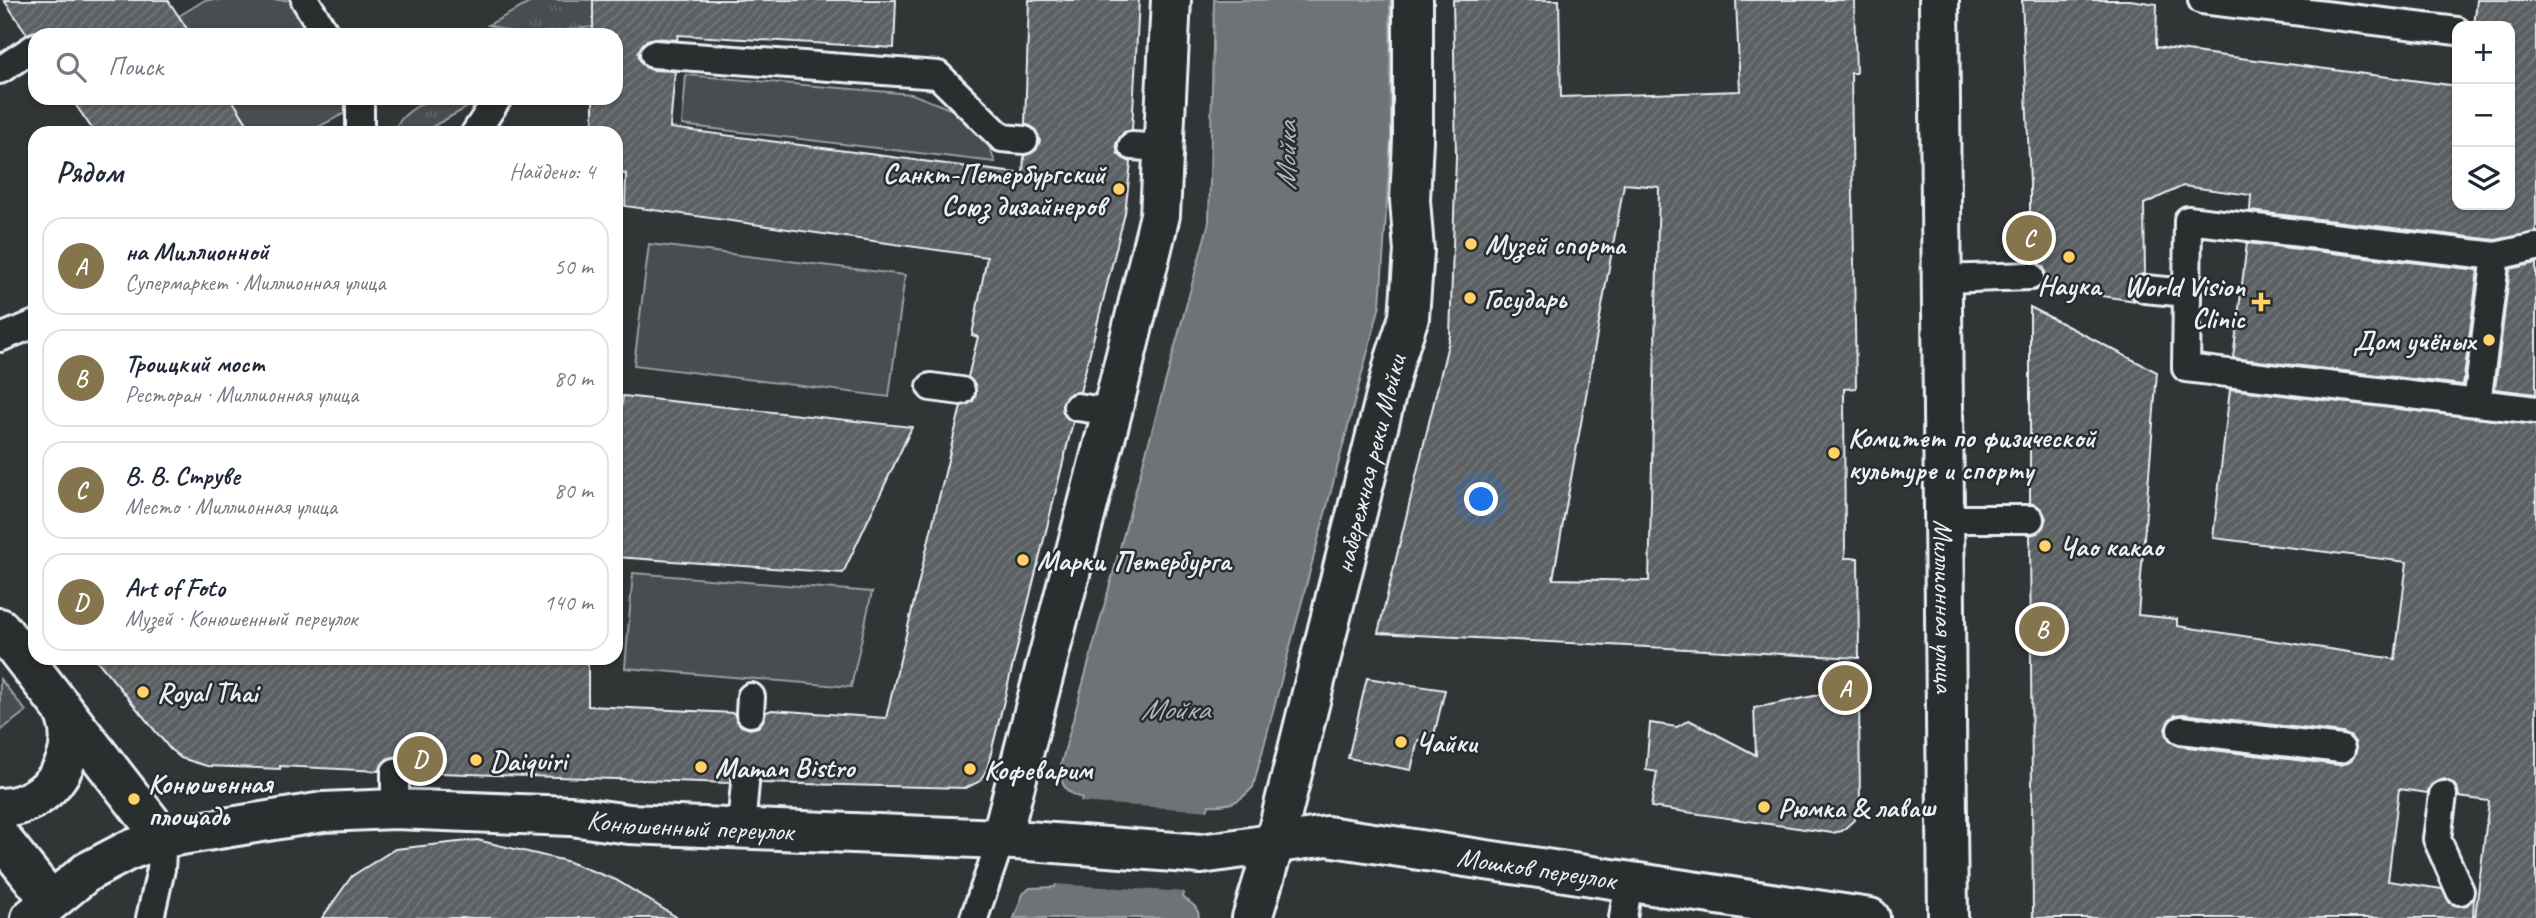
<!DOCTYPE html>
<html lang="ru">
<head>
<meta charset="utf-8">
<style>
  :root { --surface:#fff; --page:#f2f2f3; --text:#1f2937; --muted:#747a83; --line:#e0e1e3; --accent:#84754c }
  body { margin:0; font-family:Caveat,sans-serif; background:var(--page); color:var(--text) }
  .controls { position:absolute; right:21px; top:21px; display:grid; overflow:hidden; border-radius:14px; box-shadow:0 2px 5px #0004 }
  .controls button { width:63px; height:63px; display:grid; place-items:center; padding:0; border:0; border-bottom:2px solid var(--line); background:var(--surface); color:var(--text); font:35px sans-serif }
  .you { position:absolute; left:1482px; top:500px; width:24px; height:24px; margin:-18px; border:5px solid #fff; border-radius:50%; background:#1a73e8; box-shadow:0 0 0 10px #1a73e833 }
  .badge { display:grid; place-items:center; width:46px; height:46px; border-radius:50%; background:var(--accent); color:#fff; font-size:23px; font-weight:700 }
  .pin { position:absolute; translate:-50% -50%; border:4px solid #fff; box-shadow:0 2px 7px #0006 }
  .list { margin:0; padding:0; list-style:none }
  h2 { display:flex; justify-content:space-between; align-items:center; height:91px; margin:0; padding:0 28px; font-size:30px }
  h2 small { font-size:23px; font-weight:400; color:var(--muted) }
  .list li { display:grid; grid-template-columns:46px 1fr auto; gap:21px; align-items:center; box-sizing:border-box; height:98px; margin:0 14px 14px; padding:0 14px; border:2px solid var(--line); border-radius:21px }
  .list b { display:block; font-size:26px; white-space:nowrap }
  .list p { margin:0; font-size:23px; white-space:nowrap; color:var(--muted) }
  .list em { font-size:23px; font-style:normal; color:var(--muted) }
  .icon { flex:none; width:38px; height:38px; fill:none; stroke:currentColor; stroke-width:2; stroke-linecap:round; stroke-linejoin:round }
  .map { position:relative; flex:none; width:2536px; height:918px; overflow:hidden }
  .search { position:absolute; background:var(--surface); box-shadow:0 2px 5px #0004; left:28px; top:28px; width:595px; height:77px; display:flex; align-items:center; gap:18px; box-sizing:border-box; padding:0 24px; border-radius:21px; color:var(--muted); font-size:26px }
  .panel { position:absolute; background:var(--surface); box-shadow:0 2px 5px #0004; left:28px; top:126px; width:595px; height:539px; border-radius:21px }
  .map>svg:first-child { display:block }
  .grass { fill:url(#grass-tufts); stroke:#989fa4; stroke-width:2 }
  .green { fill:#494d4f; stroke:#989fa4; stroke-width:2 }
  .water { fill:#6e7376; stroke:#9fa5aa; stroke-width:2 }
  .pier { fill:#323536 }
  .building { fill:url(#building-hatch); stroke:#e8f1f8; stroke-width:2; fill-rule:evenodd }
  .lines { fill:none; stroke-linecap:round; stroke-linejoin:round }
  .service-casing { stroke:#e8f1f8; stroke-width:32 }
  .minor-casing { stroke:#e8f1f8; stroke-width:44 }
  .tertiary-casing { stroke:#e8f1f8; stroke-width:44 }
  .secondary-casing { stroke:#e8f1f8; stroke-width:44 }
  .service { stroke:#2a2d2e; stroke-width:26 }
  .minor { stroke:#2a2d2e; stroke-width:38 }
  .tertiary { stroke:#2a2d2e; stroke-width:38 }
  .secondary { stroke:#2a2d2e; stroke-width:38 }
  .poi-dot { fill:#ffd166; stroke:#2a2d2e; stroke-width:2.5 }
  .labels { text-anchor:middle; stroke-width:5; stroke-linejoin:round; paint-order:stroke }
  .poi-label { font-size:28px; font-weight:bold; fill:#e8f1f8; stroke:#2a2d2e; text-anchor:start }
  .street-label { font-size:28px; fill:#e8f1f8; stroke:#2a2d2e }
  .water-label { font-size:30px; font-style:italic; fill:#b1b8be; stroke:#2a2d2e }
</style>
</head>
<body>
<div class="map">
<svg width="2536" height="918" viewBox="0 0 2536 918">
  <defs>
    <pattern id="grass-tufts" width="24" height="20" patternUnits="userSpaceOnUse" patternTransform="scale(1.75)"><rect width="24" height="20" fill="#494d4f"/><path d="M3 7l-1-3M5 7V3M7 7l1-3M15 17l-1-3M17 17v-4M19 17l1-3" fill="none" stroke="#636769"/></pattern>
    <pattern id="building-hatch" width="6" height="6" patternUnits="userSpaceOnUse" patternTransform="scale(1.75)"><rect width="6" height="6" fill="#5c6063"/><path d="M-1 1l2-2M0 6l6-6M5 7l2-2" fill="none" stroke="#73777a"/></pattern>
  </defs>
  <rect width="100%" height="100%" fill="#323536"/>
  <filter id="ink" filterUnits="userSpaceOnUse"><feTurbulence type="fractalNoise" baseFrequency=".0143" numOctaves="2"/><feDisplacementMap in="SourceGraphic" scale="14" xChannelSelector="R" yChannelSelector="G"/><feConvolveMatrix kernelMatrix="1 2 1 2 8 2 1 2 1" color-interpolation-filters="sRGB"/></filter>
  <g filter="url(#ink)">
    <path class="grass" d="M535,0h58v27l-73,8 -32,-10z
      M439,98h18l12,6 -1,3 -47,26h-29c10,-20 26,-30 47,-35z"/>
    <path class="green" d="M205,0h88l21,35h-123l-12,-19z
      M686,75l226,19 46,18 29,29 8,21 -313,-37z
      M231,98h117l1,13 -42,22h-23l-3,-5 -11,5h-17z
      M649,244l256,31 -16,122 -255,-32z
      M633,573l239,19 -21,95 -226,-19z
      M0,679l26,32 -26,20z"/>
    <path class="water" d="M1214,0h176l1,139 -11,166 -127,482c-13,15 -23,19 -44,18l-27,92c8,5 17,10 17,21h-185l9,-24 7,-6 25,-1 27,-89c-18,-5 -23,-16 -21,-34l148,-542z"/>
    <path class="pier" d="M1077,802l134,9 -24,81 -134,-8z"/>
    <path class="building" d="M4,0h164l23,35h-146l-10,-4 -8,3z
      M593,0h303l-2,48 -216,-13 -1,5 -22,-2 -8,2 -9,12 2,8 5,7 7,3 23,1 -5,57 353,46 1,-18 12,-6 4,-9 -6,-13 -9,-4 4,-124h110l-7,130 -8,2 -8,12 2,10 6,5 7,3 -6,51 -45,179 -9,1 -9,11 1,9 10,9 -86,347 -7,12 -14,7 -205,-5 -6,-12 -9,-4 -13,6 -4,10 -318,-11 -3,-8 -12,-8 -9,3 -8,12 -99,-5v3l-73,-3 -26,-8 -11,-9 -75,-91h493v48l146,7 2,6 5,7 9,3 8,-2 5,-6 3,-9 6,-2 114,8 75,-312 12,-5 3,-7 -1,-10 -7,-7 10,-40 -6,-2 15,-78 -362,-51 1,-32 -10,-1v-40h-23v-35h23v-63h-23z
      M1453,0h106l2,97 179,-6 -4,-91h118l2,73h-5l5,315 -12,1 1,169h13l1,100 -481,-25 72,-297 6,-180zM1624,184l35,3 -10,394 -96,-2z
      M2022,0h108l27,4 -1,43 301,39v119h53v-179h-36l3,-26h59v232l-41,8 -245,-29 1,-16 -68,-9 -39,18 1,70 -12,5 -4,8 1,8 5,6 -95,-14 6,-11 -2,-8 -6,-6 -8,-2v-77z
      M71,98h160l22,35h-158z
      M2247,243l231,27 -15,115 -230,-27z
      M2536,263v131l-41,-5 15,-120z
      M2030,307l127,65 -19,243 39,4v7l218,33 12,-97 -194,-24 17,-149 306,36v493h-61l14,-117 -30,-4 -1,-7 -5,-7 -9,-4 -13,6 -4,8 -28,-4 -11,92 54,8 8,14 8,3 9,-1 7,-8 -1,21h-440l-3,-383 7,-2 6,-6 3,-9 -8,-12 -8,-3zM2183,714l160,19 7,3 5,6 1,10 -8,11 -9,2 -160,-19 -8,-4 -6,-13 4,-9 6,-5z
      M623,396l289,31 -69,146 -227,-16v-130l3,1z
      M1367,678l78,12 -13,53 -14,-3 -7,30 -63,-12z
      M1859,687l1,122 -6,11 -12,11 -10,2 -181,-26 6,-35 -11,-2 4,-47 27,4 12,-7 67,35 -2,-47z
      M477,840l89,21 50,19 62,38h-356l30,-42 43,-27z"/>
    <g class="lines">
      <g class="service-casing">
        <path id="service" d="M305,0l21,35
          M2202,0l255,31
          M654,54l284,21 64,63 22,2
          M0,70l35,-23
          M360,98v35
          M475,133l23,-35
          M1132,146l32,2
          M2536,247l-40,9 -308,-36 -2,148 350,42
          M1942,279l88,-3
          M2145,289l42,4
          M0,338l35,-14
          M931,387l30,4
          M2477,403l19,-147
          M1077,407l35,5
          M1946,519h84
          M750,713l1,-16
          M2181,730l160,19
          M2443,795l-6,44 23,52
          M395,809v-37
          M741,828l4,-45
          M150,918l11,-49 2,-31
          M974,918l27,-79
          M1623,918l6,-37"/>
      </g>
      <g class="minor-casing">
        <g id="minor">
          <path id="s1" d="M1939,0l9,918"/>
          <path d="M1001,839l111,-427 48,-197 11,-215"/>
          <path id="s2" d="M1252,918l23,-76 120,-483 14,-42 5,-66 -4,-51 3,-60v-140"/>
        </g>
      </g>
      <g class="tertiary-casing">
        <g id="tertiary">
          <path id="s3" d="M163,838l160,-26 72,-3 176,7 58,8 372,15 200,15 126,-18 543,82"/>
        </g>
      </g>
      <g class="secondary-casing">
        <path id="secondary" d="M0,628l163,210 -36,13 -40,21 -56,46
          M0,808c51,-1 87,-56 61,-102
          M0,837l51,64"/>
      </g>
      <use href="#service" class="service"/>
      <use href="#minor" class="minor"/>
      <use href="#tertiary" class="tertiary"/>
      <use href="#secondary" class="secondary"/>
    </g>
  </g>
  <g class="poi-dot">
    <circle cx="1119" cy="189" r="7"/>
    <circle cx="1471" cy="244" r="7"/>
    <circle cx="2069" cy="257" r="7"/>
    <circle cx="1470" cy="298" r="7"/>
    <path d="M2257.5 291.5h7v7h7v7h-7v7h-7v-7h-7v-7h7z"/>
    <circle cx="2489" cy="340" r="7"/>
    <circle cx="1834" cy="453" r="7"/>
    <circle cx="2045" cy="546" r="7"/>
    <circle cx="1023" cy="560" r="7"/>
    <circle cx="143" cy="692" r="7"/>
    <circle cx="1401" cy="742" r="7"/>
    <circle cx="476" cy="760" r="7"/>
    <circle cx="701" cy="767" r="7"/>
    <circle cx="970" cy="769" r="7"/>
    <circle cx="134" cy="799" r="7"/>
    <circle cx="1764" cy="807" r="7"/>
  </g>
  <g class="labels">
    <g class="poi-label">
      <text x="1105" y="183" text-anchor="end">Санкт-Петербургский<tspan x="1105" dy="32">Союз дизайнеров</tspan></text>
      <text x="1485" y="254">Музей спорта</text>
      <text x="2069" y="295" text-anchor="middle">Наука</text>
      <text x="2245" y="296" text-anchor="end">World Vision<tspan x="2245" dy="32">Clinic</tspan></text>
      <text x="1484" y="308">Государь</text>
      <text x="2475" y="350" text-anchor="end">Дом учёных</text>
      <text x="1848" y="447">Комитет по физической<tspan x="1848" dy="32">культуре и спорту</tspan></text>
      <text x="2059" y="556">Чао какао</text>
      <text x="1037" y="570">Марки Петербурга</text>
      <text x="157" y="702">Royal Thai</text>
      <text x="1415" y="752">Чайки</text>
      <text x="490" y="770">Daiquiri</text>
      <text x="715" y="777">Maman Bistro</text>
      <text x="984" y="779">Кофеварим</text>
      <text x="148" y="793">Конюшенная<tspan x="148" dy="32">площадь</tspan></text>
      <text x="1778" y="817">Рюмка &amp; лаваш</text>
    </g>
    <g class="street-label">
      <text dy="10" stroke="none"><textPath href="#s2" startOffset="469">набережная реки Мойки</textPath></text>
      <text dy="10" stroke="none"><textPath href="#s1" startOffset="606">Миллионная улица</textPath></text>
      <text dy="10" stroke="none"><textPath href="#s3" startOffset="530">Конюшенный переулок</textPath></text>
      <text dy="10" stroke="none"><textPath href="#s3" startOffset="1381">Мошков переулок</textPath></text>
    </g>
    <g class="water-label">
      <text transform="translate(1286 156) rotate(-89)" y="10">Мойка</text>
      <text x="1175" y="719">Мойка</text>
    </g>
  </g>
</svg>
<div class="controls">
<button>+</button>
<button>−</button>
<button><svg class="icon" aria-label="layers" viewBox="0 0 24 24"><path d="M12 4l9 5-9 5-9-5zM3 14l9 5 9-5"/></svg></button>
</div>
<div class="you"></div>
<div class="pin badge" style="left:1845px;top:688px">A</div>
<div class="pin badge" style="left:2042px;top:629px">B</div>
<div class="pin badge" style="left:2029px;top:238px">C</div>
<div class="pin badge" style="left:420px;top:759px">D</div>
<div class="search"><svg class="icon" aria-label="search" viewBox="0 0 24 24"><circle cx="10" cy="10" r="6"/><path d="M15 15l6 6"/></svg>Поиск</div>
<section class="panel">
<h2>Рядом<small>Найдено: 4</small></h2>
<ul class="list">
<li><span class="badge">A</span><div><b>на Миллионной</b><p>Супермаркет · Миллионная улица</p></div><em>50 m</em></li>
<li><span class="badge">B</span><div><b>Троицкий мост</b><p>Ресторан · Миллионная улица</p></div><em>80 m</em></li>
<li><span class="badge">C</span><div><b>В. В. Струве</b><p>Место · Миллионная улица</p></div><em>80 m</em></li>
<li><span class="badge">D</span><div><b>Art of Foto</b><p>Музей · Конюшенный переулок</p></div><em>140 m</em></li>
</ul>
</section>
</div>
</body>
</html>
